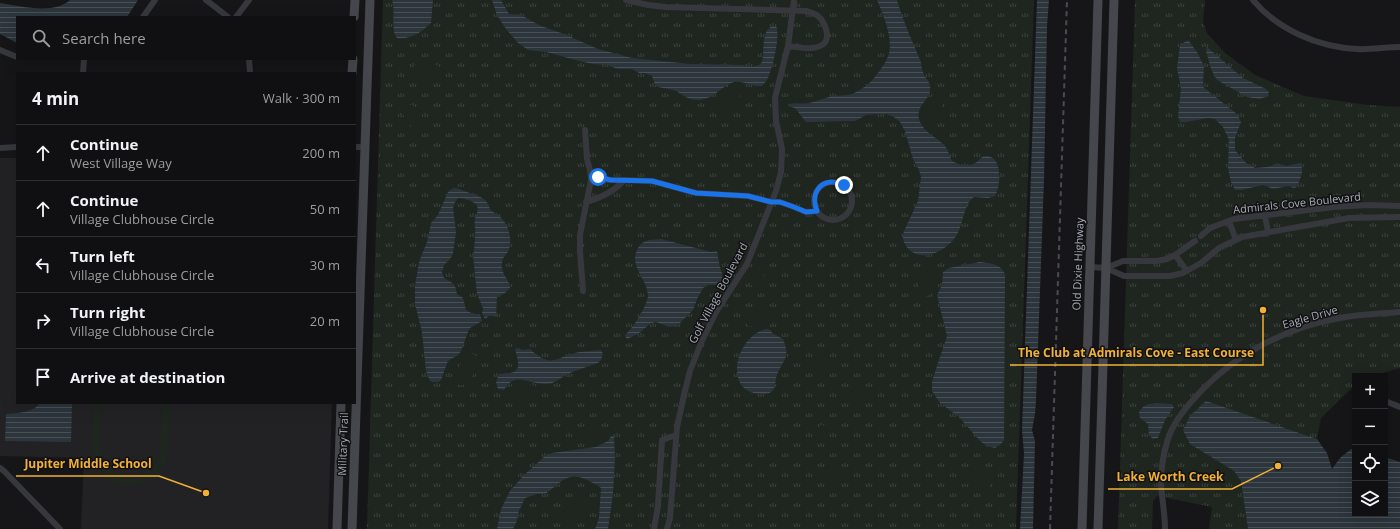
<!DOCTYPE html>
<html lang="en">
<head>
<meta charset="utf-8">
<style>
  :root { --surface:#101012; --page:#19191b; --text:#f1f3f6; --muted:#9c9d9f; --line:#303032 }
  body { margin:0; font-family:"Open Sans",sans-serif; background:var(--page); color:var(--text) }
  .controls { position:absolute; right:12px; bottom:12px; display:grid; overflow:hidden; border-radius:0px; box-shadow:0 4px 16px #0002 }
  .controls button { width:36px; height:36px; display:grid; place-items:center; padding:0; border:0; border-bottom:1px solid var(--line); background:var(--surface); color:var(--text); font:20px sans-serif }
  .stop { position:absolute; width:12px; height:12px; margin:-9px; border:3px solid #1a73e8; border-radius:50%; background:#fff }
  .stop.end { background:#1a73e8; border-color:#fff; box-shadow:0 1px 4px #0008 }
  .list { margin:0; padding:0; list-style:none }
  h2 { display:flex; justify-content:space-between; align-items:center; height:52px; margin:0; padding:0 16px; font-size:17px }
  h2 small { font-size:13px; font-weight:400; color:var(--muted) }
  .list li { display:grid; grid-template-columns:26px 1fr auto; gap:12px; align-items:center; box-sizing:border-box; height:56px; padding:0 16px; border-top:1px solid var(--line) }
  .list b { display:block; font-size:15px; white-space:nowrap }
  .list p { margin:0; font-size:13px; white-space:nowrap; color:var(--muted) }
  .list em { font-size:13px; font-style:normal; color:var(--muted) }
  .icon { flex:none; width:22px; height:22px; fill:none; stroke:currentColor; stroke-width:2; stroke-linecap:round; stroke-linejoin:round }
  .map { position:relative; flex:none; width:1400px; height:529px; overflow:hidden }
  .search { position:absolute; background:var(--surface); box-shadow:0 4px 16px #0002; left:16px; top:16px; width:340px; height:44px; display:flex; align-items:center; gap:10px; box-sizing:border-box; padding:0 14px; border-radius:0px; color:var(--muted); font-size:15px }
  .panel { position:absolute; background:var(--surface); box-shadow:0 4px 16px #0002; left:16px; top:72px; width:340px; height:332px; border-radius:0px }
  .map>svg:first-child { display:block }
  .built { fill:#222225 }
  .grass { fill:url(#grass-tufts) }
  .pitch { fill:#1e261f }
  .water { fill:url(#water-rules) }
  .lines { fill:none; stroke-linecap:round; stroke-linejoin:round }
  .street { stroke:#37383d; stroke-width:6 }
  .secondary { stroke:#45474d; stroke-width:9 }
  .rail { stroke:#4a4c52; stroke-width:2; stroke-dasharray:5 4; stroke-linecap:butt }
  .route { stroke:#1a73e8; stroke-width:5 }
  .labels { text-anchor:middle; stroke-width:3; stroke-linejoin:round; paint-order:stroke }
  .street-label { font-size:11px; fill:#a8adb8; stroke:#111113 }
  .leader { fill:none; stroke:#f2b134; stroke-width:1.5 }
  .callout-dot { fill:#f2b134; stroke:#111113; stroke-width:1.5 }
  .callout-label { font-size:12px; text-anchor:middle; font-weight:bold; fill:#f2b134; stroke:#111113; stroke-width:3; stroke-linejoin:round; paint-order:stroke }
</style>
</head>
<body>
<div class="map">
<svg width="1400" height="529" viewBox="0 0 1400 529">
  <defs>
    <pattern id="grass-tufts" width="24" height="20" patternUnits="userSpaceOnUse"><rect width="24" height="20" fill="#1e261f"/><path d="M3 7l-1-3M5 7V3M7 7l1-3M15 17l-1-3M17 17v-4M19 17l1-3" fill="none" stroke="#3c433d"/></pattern>
    <pattern id="water-rules" width="6" height="5" patternUnits="userSpaceOnUse"><rect width="6" height="5" fill="#2c353c"/><path d="M0 2.5h6" fill="none" stroke="#485056"/></pattern>
  </defs>
  <rect width="100%" height="100%" fill="#161618"/>
  <path class="built" d="M0,158h17v245h315l-4,126h-247l3,-71 -84,-2z"/>
  <path class="grass" d="M383,0h651l-18,529h-649z
    M1135,0h70l-2,22 4,11 18,20 30,22 49,21 64,9 32,2v261l-29,8h-16v9l-34,33 -4,21 -48,-16 -55,35 20,13 7,10 7,48h-39l3,-22 -55,-11 -4,5 -1,28h-34z"/>
  <path class="pitch" d="M418,61c7,-1 22,4 26,10l-1,5c-9,9 -20,3 -28,-4l-1,-5z
    M736,88l4,1c2,8 -3,9 -6,15 -3,4 -3,8 -8,10l-9,-2 -2,-4c1,-5 4,-4 6,-8 6,-6 4,-10 15,-12z
    M935,96h3c7,7 3,11 1,19 -2,6 -3,10 -10,11 -13,-8 -4,-23 6,-30z
    M405,104l6,1 10,6 1,5 -3,6 1,10 -2,1h-4l-6,-13 -6,-7v-5z
    M757,268h5l2,5 -2,13 -5,3 -5,-3 -3,-5 4,-9z
    M931,270l6,2c3,8 -3,24 -13,25l-5,-7 -1,-10 4,-6z
    M771,309l4,2 2,5 -8,9 -14,-1 -5,3 -3,-2v-4c5,-8 15,-12 24,-12z
    M827,351l3,3v6l-8,13h-5l-4,-7v-5l11,-9z
    M471,354h3l4,5c0,5 -3,8 -4,13 -4,11 -7,15 -20,12l-2,-4c3,-7 13,-25 19,-26z
    M518,382l7,1 16,5 1,5 -6,4 -12,3 -15,-8v-4z
    M861,384l3,1 2,8 -1,5 -6,5h-4l-5,-5c1,-5 6,-12 11,-14z
    M94,403h9c-1,15 -5,45 1,58 10,24 46,22 54,-3 4,-12 3,-41 3,-55h9c-1,17 2,46 -5,61 -13,30 -56,30 -69,0 -7,-16 -2,-44 -2,-61z
    M589,424c7,0 13,3 12,11l-4,3h-7l-7,5 -6,-1 -2,-6c3,-6 8,-10 14,-12z
    M821,425l4,1 4,14 -4,3 -6,-2 -3,-5 1,-5z
    M828,467l7,1 4,5 -1,6 -8,4 -6,-2 -2,-7 1,-3z
    M973,470l14,4 3,2v9l-3,5h-5l-7,-5 -11,-2 -1,-2c0,-7 4,-9 10,-11z
    M573,503h13l3,4v4l-14,7 -5,6 -3,1 -4,-4 -1,-6 6,-9z"/>
  <path class="water" d="M70,0h68l-11,17h-110v26l-17,-9v-31c20,3 54,12 70,-3z
    M392,0h41l-2,23c-9,9 -21,17 -34,15 -7,-8 -1,-26 -5,-38z
    M492,0h9l8,14 12,1 20,11 23,8 34,15 34,9 58,6 52,1 9,2 8,-2 3,-3c3,-10 -2,-37 14,-36 5,9 -4,43 -8,52 -1,3 -4,5 -6,8 -10,1 -18,-6 -28,-4 -8,2 -14,9 -21,13 -9,6 -20,7 -29,1 -4,-2 -6,-5 -11,-6 -6,-2 -12,-1 -18,-5l-3,-9 -7,-3h-6l-7,-4h-14l-11,-4 -14,-1 -14,-3 -33,-9 -18,-2 -10,-7 -12,-14 -9,-14z
    M877,0h20c6,21 15,40 23,60 2,4 1,8 3,12 1,5 6,8 7,14 3,14 -17,19 -10,36 5,11 16,15 24,23 5,5 5,11 8,16 9,5 18,7 26,0 3,-3 4,-5 8,-5 17,0 15,30 9,40l-7,2 -14,-1c-11,7 -10,27 -18,39 -9,15 -37,29 -50,10 -3,-5 -4,-9 -2,-15l14,-30 3,-24 -2,-7 -6,-11 -8,-28 -5,-9 -6,-5 -8,-3h-10l-10,1 -11,6 -49,1 -11,-14 -7,-2v-2c6,-1 14,0 21,-1 9,-2 17,-6 26,-7 7,-1 13,0 19,-3 9,-4 17,-10 23,-19 5,-6 10,-13 12,-21 4,-15 -6,-39 -12,-53z
    M1037,0h12l-2,26 -3,154 -8,221 -1,13 -3,16 3,11 -2,88h-13l4,-76 -2,-23z
    M1188,40l9,12 7,14 -1,21 34,27 4,8 -6,16v12l11,13 9,5 12,-1 11,-3 9,2 13,-3c5,7 0,16 -3,24l-3,1 -6,-2 -15,3 -10,-4 -22,5h-6l-4,-8 -3,-14 1,-28 -6,-13 -8,-8 -7,-1 -22,4h-6l-2,-6 3,-28 -4,-20 3,-23z
    M1207,47l36,31 23,11 3,3 -3,5 -7,2 -12,-2 -30,-17 -6,-11 -5,-18z
    M454,188c5,0 9,3 13,4 11,4 20,5 23,17 3,3 5,4 8,6 9,6 15,23 11,34 -1,5 -6,7 -7,13 -2,12 7,16 8,26l-5,5 -8,4 -1,19h-7l-4,3 -3,-6 1,-5 -6,-14 -4,-38c1,-4 3,-24 2,-28 0,-3 -1,-6 0,-9 1,-5 4,-8 2,-13 -2,-5 -14,-8 -19,-8l-3,4 -2,6 3,24 -3,21 -3,6 -6,6 -2,7 2,6 7,4 4,4 2,8 6,4 3,12 7,4h7l2,7 -12,7 -2,4 -7,19 -3,4 -10,6 -7,19 -3,2h-5l-3,-1 -4,-10 -4,-39 -7,-28v-18l4,-24 8,-20 4,-19 7,-8 10,-23 2,-2z
    M661,239l50,13 6,-1c1,4 1,7 2,11 1,10 7,12 0,23h-11l-5,3 -5,9 -5,13 -16,16 -8,1 -13,-5 -5,1 -13,11 -11,5 -2,-3 1,-2c7,-6 21,-28 22,-38 0,-16 -19,-29 -11,-46 5,-11 14,-10 24,-11z
    M980,262c10,1 22,2 25,13l-1,165 -3,4 -6,4 -8,-2 -7,-5 -21,-24 -19,-14 -8,-12v-10l15,-45 -10,-41 5,-10 1,-13 6,-4z
    M767,329l4,1 1,3 11,6c8,19 0,20 -6,36 -2,5 -1,11 -4,15 -3,4 -7,4 -11,4 -41,0 -26,-60 5,-65z
    M519,348l3,2 8,-1c20,18 22,11 45,4 8,-2 18,-2 26,-3l2,4 -2,6 -3,3c-11,4 -22,7 -32,12 -7,4 -12,9 -20,9 -16,1 -31,-14 -42,6l-6,-1 -2,-6 2,-7c4,-3 7,-3 12,-3 13,-1 7,-16 5,-24z
    M1206,401l111,38 10,14 5,16 8,-11 11,-9h4v65h30v-57l15,5v67h-152l-7,-48 -7,-10 -44,-27 -7,-14 7,-14z
    M40,403h32l-1,39 -66,-1 1,-27c11,-1 27,-1 34,-11z
    M1156,403l16,1 2,3 -9,13 -7,18 -5,1 -4,-4 -1,-11 -8,-6 -1,-6c4,-7 9,-8 17,-9z
    M612,435l2,2 1,20 -2,37 -5,35h-13l4,-11 2,-30c-4,-4 -9,-5 -14,-8 -21,-10 -26,4 -42,14h-8l-12,4 -4,9 -2,3 -2,11 -4,8h-16l4,-20 9,-18 13,-15 21,-19 8,-4 44,-6 12,-6z"/>
  <g class="lines">
    <path class="street" d="M206,0l22,17
      M626,0l22,5 18,2 140,4c4,1 8,2 12,5 7,6 14,23 4,29 -10,6 -24,2 -34,1
      M1253,0c25,30 65,47 104,49 14,1 29,-2 43,-2
      M143,17l12,-17
      M236,17l13,-17
      M0,50l17,7
      M249,59l1,14
      M83,73l1,-14
      M355,147h10
      M0,148l17,-1
      M591,175l15,5h18
      M814 201a19 19 0 1 1 38 0a19 19 0 1 1-38 0Z
      M586,202c14,-4 29,-11 38,-22l28,1 44,12 52,3 23,6h9l14,5 12,5 11,-1
      M1265,216l3,16
      M1229,221l7,19
      M1201,236l9,-8 24,-9 100,-12 34,-2 32,1
      M1175,255l12,16
      M1090,267l16,1 18,8h46l13,-3 18,-10 18,-15 23,-11 107,-19 51,-1
      M1106,268l17,-7h34l10,-2 8,-4 20,-14
      M583,291l-3,-40v-16l11,-55 -1,-10 -3,-11 -2,-29
      M1385,401l15,6
      M0,468l4,3 56,58
      M654,529l4,-23 4,-66 14,-5
      M667,529l3,-11 7,-91 7,-32 6,-24 11,-28 15,-31 31,-48 29,-73 5,-19 1,-23 -6,-28 -1,-23 13,-52 6,-46
      M1165,529c0,-15 -3,-30 -4,-45 0,-14 2,-29 6,-42 6,-21 21,-37 35,-52 37,-38 86,-63 138,-72 19,-4 40,-4 60,-6"/>
    <path class="secondary" d="M354,17l1,-17
      M352,73l1,-14
      M337,529l4,-126
      M352,529l18,-529
      M1082,529l16,-529
      M1098,529l16,-529"/>
    <path class="rail" d="M1050,529l17,-529"/>
  </g>
  <g class="lines">
    <path class="route" d="M598,177l13,3 41,1 44,12 52,3 23,6h9l14,5 12,5 11,-1c-8,-21 7,-35 27,-26"/>
  </g>
  <g class="labels">
    <g class="street-label">
      <text transform="translate(1297 203) rotate(-6)" y="4">Admirals Cove Boulevard</text>
      <text transform="translate(1078 264) rotate(-88)" y="4">Old Dixie Highway</text>
      <text transform="translate(718 293) rotate(-62)" y="4">Golf Village Boulevard</text>
      <text transform="translate(1310 317) rotate(-16)" y="4">Eagle Drive</text>
      <text transform="translate(343 444) rotate(-88)" y="4">Military Trail</text>
    </g>
  </g>
  <path class="leader" d="M1263 310L1263 365H1010M206 493L159 476H16M1278 466L1232 489H1108"/>
  <g class="callout-dot">
    <circle cx="1263" cy="310" r="4"/>
    <circle cx="206" cy="493" r="4"/>
    <circle cx="1278" cy="466" r="4"/>
  </g>
  <g class="callout-label">
    <text x="1136" y="357">The Club at Admirals Cove - East Course</text>
    <text x="88" y="468">Jupiter Middle School</text>
    <text x="1170" y="481">Lake Worth Creek</text>
  </g>
</svg>
<div class="controls">
<button>+</button>
<button>−</button>
<button><svg class="icon" aria-label="locate" viewBox="0 0 24 24"><circle cx="12" cy="12" r="6"/><path d="M12 2v4M12 18v4M2 12h4M18 12h4"/></svg></button>
<button><svg class="icon" aria-label="layers" viewBox="0 0 24 24"><path d="M12 4l9 5-9 5-9-5zM3 14l9 5 9-5"/></svg></button>
</div>
<div class="stop" style="left:598px;top:177px"></div>
<div class="stop end" style="left:844px;top:185px"></div>
<div class="search"><svg class="icon" aria-label="search" viewBox="0 0 24 24"><circle cx="10" cy="10" r="6"/><path d="M15 15l6 6"/></svg>Search here</div>
<section class="panel">
<h2>4 min<small>Walk · 300 m</small></h2>
<ul class="list">
<li><svg class="icon" aria-label="ahead" viewBox="0 0 24 24"><path d="M12 20V5M6 11l6-6 6 6"/></svg><div><b>Continue</b><p>West Village Way</p></div><em>200 m</em></li>
<li><svg class="icon" aria-label="ahead" viewBox="0 0 24 24"><path d="M12 20V5M6 11l6-6 6 6"/></svg><div><b>Continue</b><p>Village Clubhouse Circle</p></div><em>50 m</em></li>
<li><svg class="icon" aria-label="left" viewBox="0 0 24 24"><path d="M17 20v-9H6M10 6l-5 5 5 5"/></svg><div><b>Turn left</b><p>Village Clubhouse Circle</p></div><em>30 m</em></li>
<li><svg class="icon" aria-label="right" viewBox="0 0 24 24"><path d="M7 20v-9h11M14 6l5 5-5 5"/></svg><div><b>Turn right</b><p>Village Clubhouse Circle</p></div><em>20 m</em></li>
<li><svg class="icon" aria-label="arrive" viewBox="0 0 24 24"><path d="M6 21V4h12l-3 4 3 4H6"/></svg><div><b>Arrive at destination</b></div></li>
</ul>
</section>
</div>
</body>
</html>
